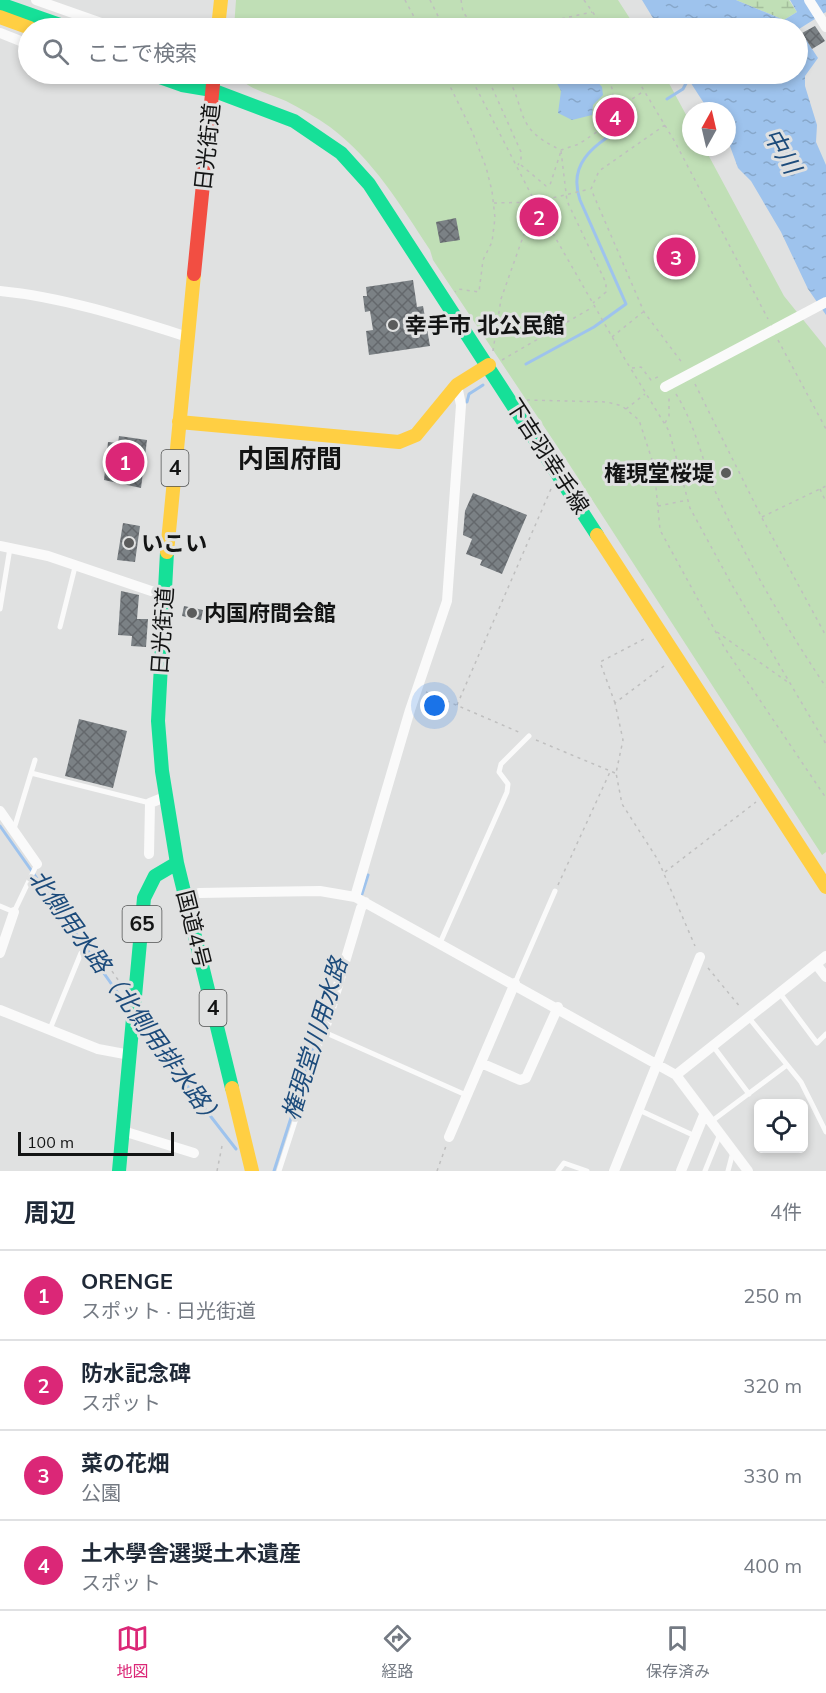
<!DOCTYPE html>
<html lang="ja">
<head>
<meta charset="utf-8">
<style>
  :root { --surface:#fff; --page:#f6f6f7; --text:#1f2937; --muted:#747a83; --line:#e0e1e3; --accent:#db2777 }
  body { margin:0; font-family:Mulish,"Noto Sans JP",sans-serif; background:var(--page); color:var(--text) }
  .controls { position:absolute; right:18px; bottom:18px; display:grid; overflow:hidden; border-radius:9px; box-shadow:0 3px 9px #0003 }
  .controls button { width:54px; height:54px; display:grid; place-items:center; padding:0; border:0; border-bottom:2px solid var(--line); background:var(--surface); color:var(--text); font:30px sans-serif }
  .compass { position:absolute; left:682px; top:102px; width:54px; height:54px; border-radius:50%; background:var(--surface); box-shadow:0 3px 9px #0003; rotate:8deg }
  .scale { position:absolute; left:18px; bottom:15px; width:156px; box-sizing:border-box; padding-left:6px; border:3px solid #131414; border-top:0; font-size:16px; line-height:21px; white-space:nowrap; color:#131414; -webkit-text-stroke:4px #e0e1e1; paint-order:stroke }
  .you { position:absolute; left:435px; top:706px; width:21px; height:21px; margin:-15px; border:4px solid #fff; border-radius:50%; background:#1a73e8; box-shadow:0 0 0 9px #1a73e833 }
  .badge { display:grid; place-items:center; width:39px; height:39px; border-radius:50%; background:var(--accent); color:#fff; font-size:20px; font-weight:700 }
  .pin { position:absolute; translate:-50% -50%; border:3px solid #fff; box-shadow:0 2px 6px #0006 }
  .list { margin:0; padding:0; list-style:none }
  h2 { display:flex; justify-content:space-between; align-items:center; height:78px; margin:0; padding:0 24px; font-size:26px }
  h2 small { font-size:20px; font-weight:400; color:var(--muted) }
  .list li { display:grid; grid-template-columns:39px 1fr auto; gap:18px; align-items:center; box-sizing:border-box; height:90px; padding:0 24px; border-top:2px solid var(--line) }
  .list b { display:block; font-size:22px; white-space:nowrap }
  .list p { margin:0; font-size:20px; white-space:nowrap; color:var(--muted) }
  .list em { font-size:20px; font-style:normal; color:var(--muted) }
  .icon { flex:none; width:33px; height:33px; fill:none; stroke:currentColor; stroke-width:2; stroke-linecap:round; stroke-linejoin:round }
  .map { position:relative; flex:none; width:826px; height:1171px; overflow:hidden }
  .search { position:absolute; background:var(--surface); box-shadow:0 3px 9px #0003; left:18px; right:18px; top:18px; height:66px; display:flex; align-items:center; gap:15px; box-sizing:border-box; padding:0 21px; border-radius:33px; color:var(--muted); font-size:22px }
  .sheet { height:438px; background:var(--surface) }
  nav { display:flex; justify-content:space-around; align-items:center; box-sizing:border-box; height:84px; border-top:2px solid var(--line); background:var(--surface); font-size:16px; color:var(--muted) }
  nav a { display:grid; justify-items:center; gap:3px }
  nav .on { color:var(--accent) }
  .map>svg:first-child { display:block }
  .wetland { fill:url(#wetland-marsh) }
  .green { fill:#c0dfb6 }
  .water { fill:url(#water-ripples) }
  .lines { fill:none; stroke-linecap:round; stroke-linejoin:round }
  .stream { stroke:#9ec3ed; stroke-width:3 }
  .building { fill:url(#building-cross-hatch) }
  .path { stroke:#bfbfbf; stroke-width:1.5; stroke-dasharray:3 4.5; stroke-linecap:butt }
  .lane { stroke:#fafafa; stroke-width:5 }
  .street { stroke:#fafafa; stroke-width:10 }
  .fast { stroke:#16e098; stroke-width:14 }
  .slow { stroke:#ffcf43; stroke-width:14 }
  .jam { stroke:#f24e42; stroke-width:14 }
  .poi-dot { fill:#5b5c5c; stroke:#e0e1e1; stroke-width:2 }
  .labels { text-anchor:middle; stroke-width:6; stroke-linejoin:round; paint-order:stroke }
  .shield { fill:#e0e1e1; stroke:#505252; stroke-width:1.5 }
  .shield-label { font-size:21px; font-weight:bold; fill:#131414 }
  .street-label { font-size:22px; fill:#131414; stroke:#e0e1e1 }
  .poi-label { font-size:22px; font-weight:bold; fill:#131414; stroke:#e0e1e1; text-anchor:start }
  .water-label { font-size:24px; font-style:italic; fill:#1c4b7b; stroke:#e0e1e1 }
  .quarter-label { font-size:26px; font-weight:bold; fill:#131414; stroke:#e0e1e1 }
</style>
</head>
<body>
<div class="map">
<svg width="826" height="1171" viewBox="0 0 826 1171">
  <defs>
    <pattern id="wetland-marsh" width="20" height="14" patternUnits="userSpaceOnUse" patternTransform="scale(1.5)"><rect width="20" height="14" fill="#c0dfb6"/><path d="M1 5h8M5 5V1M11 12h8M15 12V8" fill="none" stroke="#a4be9c"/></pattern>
    <pattern id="water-ripples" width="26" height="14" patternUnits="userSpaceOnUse" patternTransform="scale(1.5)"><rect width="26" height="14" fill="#9ec3ed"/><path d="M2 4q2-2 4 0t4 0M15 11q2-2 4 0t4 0" fill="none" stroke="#87a7ca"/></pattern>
    <pattern id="building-cross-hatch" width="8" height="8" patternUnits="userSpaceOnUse" patternTransform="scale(1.5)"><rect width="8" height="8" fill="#7b8185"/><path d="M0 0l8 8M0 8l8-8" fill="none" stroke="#64686c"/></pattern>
  </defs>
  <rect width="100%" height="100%" fill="#e0e1e1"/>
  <path class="wetland" d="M736,0h53l8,12 -13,8z"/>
  <path class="green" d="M236,0h382l18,28h-402z
    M236,74h428l27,50v23h13l80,149 42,52v504l-4,3 -253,-391 -136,-204 -3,-10c-29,-44 -57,-91 -100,-123 -14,-10 -29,-18 -44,-26 -18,-8 -38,-11 -50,-27z"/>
  <path class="water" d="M642,0h94l48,20 13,-8 -7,-12h36v12l-27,17 19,29 -13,18v10l12,39 -1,17 10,23v150l-18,-26 -27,-57 -30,-51 -13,-13 -11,-30v-27h-18l-24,-37h113v-46h-139z
    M552,74h39l11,13 1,8 -10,10 -1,10 -20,5 -14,-7 3,-22z"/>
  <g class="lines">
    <path class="stream" d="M667,99l16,-10 8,-15
      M526,364l68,-37 32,-23 -46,-104c-15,-44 25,-59 56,-83
      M467,402l2,-8 14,-9
      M0,826l127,180
      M362,894l6,-19
      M139,1024l97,125
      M274,1171l46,-144"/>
  </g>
  <path class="building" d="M815,26l10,15 -13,8 -10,-16z
    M456,218l4,22 -20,3 -4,-21z
    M413,280l4,27 6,-1 7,40 -61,9 -3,-24 7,-1 -3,-19 -5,1 -2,-16h4l-1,-9z
    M119,436l28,4 -6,48 -37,-8 4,-38 10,1z
    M473,493l54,22 -25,59 -22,-9 2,-5 -16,-6 6,-15 -9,-4 2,-24z
    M123,523l17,3 -5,36 -18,-2z
    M121,591l18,4 -2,24h11l-2,28 -15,-1 1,-10 -14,-1z
    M184,606l19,4 -2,10 -19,-4z
    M79,719l48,12 -14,57 -48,-12z"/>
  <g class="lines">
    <path class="path" d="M405,0l15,28
      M430,0l14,28
      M461,0l2,12 12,16
      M584,0l20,28
      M467,28v-10
      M534,28l4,-4 54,-12
      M444,74l28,57 14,36 6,24 3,27 -3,24 -9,18 -4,32 -21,-3 -3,3
      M469,74l66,128 88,154 46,75 21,77 42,77 94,159
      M486,74l35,78v8l-3,5
      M506,74c22,38 7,54 55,76l18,-6 25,-17 16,-20 24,-16
      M603,74c12,14 14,24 1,39v13
      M634,74l41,68 93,177
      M665,125l-66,46 -8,18 53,123 39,52
      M561,151l6,50 39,82v9l-13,11
      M521,165l25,21 4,-1 11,-34
      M494,203l41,-1 55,-13
      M612,337l31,-25
      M778,340l48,89
      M493,351l8,-52 34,-96
      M502,360l91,-53
      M632,368l9,-1 10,13 9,-4
      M695,384l67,134 64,118
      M676,394c22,35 27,74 45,110 30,64 66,125 105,183
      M527,400l80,2 15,4 17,14 15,46 6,64 64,117 102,151
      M626,409l19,-15
      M665,423l4,-7v-18
      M820,489l6,13
      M658,506l30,-6
      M762,517l64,-31
      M717,632l72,51
      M664,666l-49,37 8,37 -7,33 6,31 36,56 37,86
      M426,692l95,41
      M615,703l-15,-41 46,-24
      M457,705l94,-216
      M536,740l79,33
      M665,872l91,-70
      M43,873l78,111
      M558,885l52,-113
      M708,968l33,40
      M217,1171l5,-25
      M437,1171l9,-25"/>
    <path class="lane" d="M0,609l10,-61
      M60,627l15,-60
      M31,773l119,30
      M14,829l21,-69
      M0,906l14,6 23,-48
      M440,943l67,-151 1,-8 -9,-12 2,-8 28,-28
      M515,983l40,-92
      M779,992l38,51 9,-9
      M749,1018l52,64 25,50
      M50,1029l31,-76
      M713,1046l36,48
      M639,1110l56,26
      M712,1121l75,-56
      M279,1171l45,-139 142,63
      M558,1171l6,-8 23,8
      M705,1171l15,-37
      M728,1171l5,-19"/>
    <path class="street" d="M36,0l68,24 5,4
      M809,0l17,27
      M0,33l28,11
      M113,74l27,4 16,-3
      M0,291c63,6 128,27 188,46
      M775,329l51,-27
      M665,387l108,-57
      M0,546l48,10 115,39
      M0,811l37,53
      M149,854l1,-51 15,-6
      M186,896l13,-3 121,-2 35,6 321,178 72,96
      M355,897l55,-187 37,-109 14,-196 -4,-20
      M0,953l14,-41
      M816,964l10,13
      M0,1010l98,39 32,6
      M324,1032l37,-124 4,-6
      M481,1063l39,17 6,-2 32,-71
      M676,1075l150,-119
      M123,1131l71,22
      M449,1137l66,-154
      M614,1171l86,-214
      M681,1171l23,-56"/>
    <path class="fast" d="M0,4l69,24
      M151,74l31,11 30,5 82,31 47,32 28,31 228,351
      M167,552l-9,169 4,50 15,92 55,225
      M119,1171l25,-273 11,-22 22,-13"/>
    <path class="slow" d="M0,17l30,11
      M218,28l3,-28
      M179,422l220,20 17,-7 41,-50 32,-20
      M597,535l229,352
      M167,552l27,-278
      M232,1088l20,83"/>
    <path class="jam" d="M194,274l20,-200"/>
  </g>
  <g class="poi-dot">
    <circle cx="393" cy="325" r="6"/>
    <circle cx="726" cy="473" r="6"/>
    <circle cx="129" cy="543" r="6"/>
    <circle cx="192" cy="613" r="6"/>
  </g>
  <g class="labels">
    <g class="shield">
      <rect x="161.5" y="450" width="27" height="36" rx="4.5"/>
      <rect x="122.5" y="906" width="39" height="36" rx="4.5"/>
      <rect x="199.5" y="990" width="27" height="36" rx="4.5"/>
    </g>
    <g class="shield-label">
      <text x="175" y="475">4</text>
      <text x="142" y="931">65</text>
      <text x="213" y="1015">4</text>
    </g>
    <g class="street-label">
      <text transform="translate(207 147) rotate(-84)" y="8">日光街道</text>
      <text transform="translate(548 456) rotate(57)" y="8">下吉羽幸手線</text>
      <text transform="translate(162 631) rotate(-86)" y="8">日光街道</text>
      <text transform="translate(194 929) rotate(76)" y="8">国道4号</text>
    </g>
    <g class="poi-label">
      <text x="405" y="333">幸手市 北公民館</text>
      <text x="714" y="481" text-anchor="end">権現堂桜堤</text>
      <text x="141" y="551">いこい</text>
      <text x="204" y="621">内国府間会館</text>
    </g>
    <g class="water-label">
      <text transform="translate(782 151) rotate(60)" y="8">中川</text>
      <text transform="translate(126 999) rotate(54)" y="8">北側用水路（北側用排水路）</text>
      <text transform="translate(315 1039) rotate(-73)" y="8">権現堂川用水路</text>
    </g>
    <g class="quarter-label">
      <text x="290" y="468">内国府間</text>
    </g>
  </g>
</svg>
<div class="controls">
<button><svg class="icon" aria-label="locate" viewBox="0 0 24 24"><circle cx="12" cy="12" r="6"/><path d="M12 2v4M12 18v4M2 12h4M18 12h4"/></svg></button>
</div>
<svg class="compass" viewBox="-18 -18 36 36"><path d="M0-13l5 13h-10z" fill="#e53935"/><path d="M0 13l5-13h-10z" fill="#747a83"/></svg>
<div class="scale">100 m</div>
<div class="you"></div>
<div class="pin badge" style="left:125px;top:462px">1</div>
<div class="pin badge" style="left:539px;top:217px">2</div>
<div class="pin badge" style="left:676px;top:257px">3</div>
<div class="pin badge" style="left:615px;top:117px">4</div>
<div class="search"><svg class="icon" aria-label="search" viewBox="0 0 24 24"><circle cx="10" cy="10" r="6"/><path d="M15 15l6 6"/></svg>ここで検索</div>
</div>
<section class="sheet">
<h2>周辺<small>4件</small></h2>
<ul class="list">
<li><span class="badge">1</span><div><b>ORENGE</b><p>スポット · 日光街道</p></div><em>250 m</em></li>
<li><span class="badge">2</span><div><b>防水記念碑</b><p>スポット</p></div><em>320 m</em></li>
<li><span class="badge">3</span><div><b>菜の花畑</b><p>公園</p></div><em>330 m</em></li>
<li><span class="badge">4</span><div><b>土木學舎選奨土木遺産</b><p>スポット</p></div><em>400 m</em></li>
</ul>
</section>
<nav>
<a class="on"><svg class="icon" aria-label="map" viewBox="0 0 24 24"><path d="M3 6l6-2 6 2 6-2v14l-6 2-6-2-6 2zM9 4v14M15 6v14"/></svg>地図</a>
<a><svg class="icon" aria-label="directions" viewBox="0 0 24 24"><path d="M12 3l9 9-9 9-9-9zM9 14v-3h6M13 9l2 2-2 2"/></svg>経路</a>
<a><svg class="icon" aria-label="saved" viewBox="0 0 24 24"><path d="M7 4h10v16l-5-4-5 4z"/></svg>保存済み</a>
</nav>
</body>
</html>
